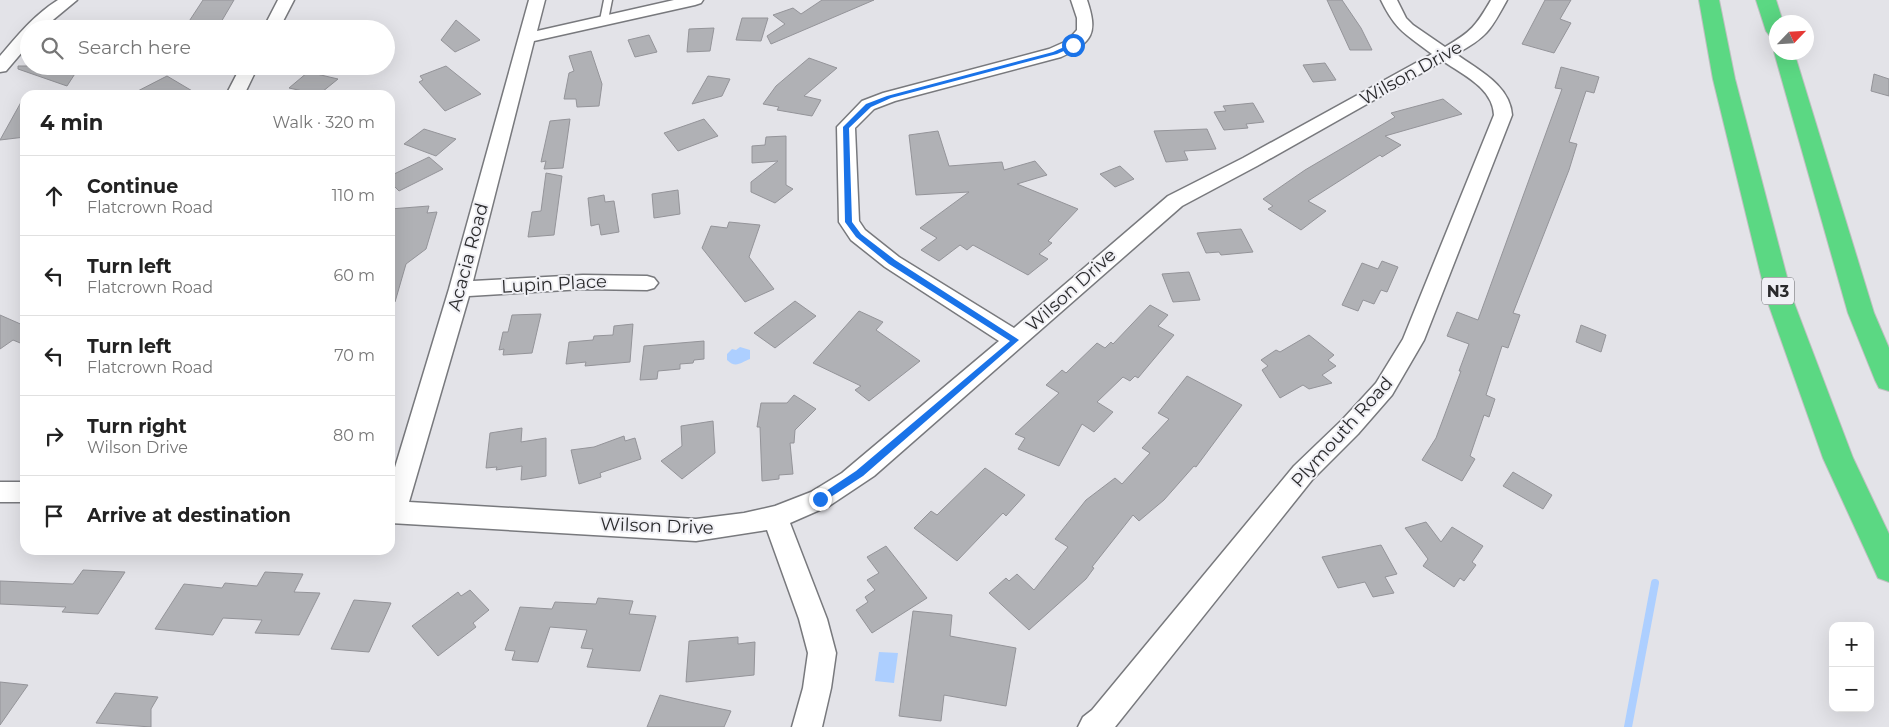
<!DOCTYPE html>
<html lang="en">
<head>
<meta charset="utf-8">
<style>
  :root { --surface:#fff; --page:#f2f2f2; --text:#222; --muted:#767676; --line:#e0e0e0 }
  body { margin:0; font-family:Montserrat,sans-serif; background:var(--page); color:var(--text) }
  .controls { position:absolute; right:15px; bottom:15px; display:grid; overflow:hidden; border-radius:10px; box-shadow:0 5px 20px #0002 }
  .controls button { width:45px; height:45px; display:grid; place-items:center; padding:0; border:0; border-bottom:1px solid var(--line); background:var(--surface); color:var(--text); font:25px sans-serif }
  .compass { position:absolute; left:1769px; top:15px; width:45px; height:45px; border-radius:50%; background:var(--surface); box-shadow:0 5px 20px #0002; rotate:65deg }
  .stop { position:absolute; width:15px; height:15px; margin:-11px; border:4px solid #1a73e8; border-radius:50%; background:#fff }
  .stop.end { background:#1a73e8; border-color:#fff; box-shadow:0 1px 5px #0008 }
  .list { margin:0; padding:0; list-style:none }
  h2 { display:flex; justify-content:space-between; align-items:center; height:65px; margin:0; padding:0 20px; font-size:21px }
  h2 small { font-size:16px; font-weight:400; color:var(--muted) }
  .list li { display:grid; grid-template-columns:32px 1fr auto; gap:15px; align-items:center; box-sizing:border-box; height:80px; padding:0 20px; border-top:1px solid var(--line) }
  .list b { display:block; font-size:19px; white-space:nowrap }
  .list p { margin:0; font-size:16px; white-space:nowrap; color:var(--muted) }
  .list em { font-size:16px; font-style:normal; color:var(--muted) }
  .icon { flex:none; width:28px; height:28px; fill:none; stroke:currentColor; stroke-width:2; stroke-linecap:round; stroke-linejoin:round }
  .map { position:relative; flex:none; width:1889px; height:727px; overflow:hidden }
  .search { position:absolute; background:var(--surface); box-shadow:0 5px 20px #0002; left:20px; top:20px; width:375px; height:55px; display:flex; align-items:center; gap:12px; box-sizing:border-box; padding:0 18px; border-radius:28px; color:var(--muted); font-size:19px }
  .panel { position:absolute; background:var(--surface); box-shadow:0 5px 20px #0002; left:20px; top:90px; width:375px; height:465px; border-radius:15px }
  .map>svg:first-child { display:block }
  .water { fill:#adcfff }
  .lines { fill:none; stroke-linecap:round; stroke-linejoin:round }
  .stream { stroke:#adcfff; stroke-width:8 }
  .building { fill:#b0b1b5; stroke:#949499 }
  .service-casing { stroke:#78797d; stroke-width:3 }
  .minor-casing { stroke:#78797d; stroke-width:3 }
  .motorway-casing { stroke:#bfbfc0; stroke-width:2 }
  .service { fill:#fff; fill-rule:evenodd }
  .minor { fill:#fff; fill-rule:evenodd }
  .motorway { fill:#5bd883; fill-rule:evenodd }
  .route { fill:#1a73e8 }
  .labels { text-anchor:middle; stroke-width:4; stroke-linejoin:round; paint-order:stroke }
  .shield { fill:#f0f0f5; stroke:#666669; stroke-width:1 }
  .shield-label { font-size:16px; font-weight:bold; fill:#2b2b2d }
  .street-label { font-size:18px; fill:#2b2b2d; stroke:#f0f0f5 }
</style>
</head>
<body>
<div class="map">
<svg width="1889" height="727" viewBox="0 0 1889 727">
  <rect width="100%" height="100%" fill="#e3e3e8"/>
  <path class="water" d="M740,347l10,3v9c-9,3 -14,10 -23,1v-6l5,-5 4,1z
    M879,652l19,1 -4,30 -19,-2z"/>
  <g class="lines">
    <path class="stream" d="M1628,727l27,-144"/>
  </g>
  <path class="building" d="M203,0h31l-17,29h-33z
    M822,0h52l-103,44 -4,-8 18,-12 -12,-9 20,-7 8,6z
    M1327,0h15l19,28 11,22h-22z
    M1545,0h26l-11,19 11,4 -17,30 -32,-9z
    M742,18h26l-7,23 -25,-1z
    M456,20l24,20 -25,12 -14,-12z
    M714,28l-4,23 -23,1 2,-23z
    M649,35l8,17 -22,5 -7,-17z
    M591,51l11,33 -3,22 -22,1 -1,-8h-12l5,-26 5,-2 -5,-15z
    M809,58l28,10 -33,28 17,4 -9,16 -35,-6 2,-3 -16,-3 13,-18z
    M1325,63l11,17 -23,2 -10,-17z
    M18,66h62l-13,20 -49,-17z
    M446,66l35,28 -36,17 -26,-29 4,-2 -3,-4z
    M1561,67l38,10 -5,16 -8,-2 -17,51 8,2 -8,26 -56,143 7,2 -12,33 -6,-2 -16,49 9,4 -6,18 -5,-2 -14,41 5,3 -13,22 -40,-21 14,-22 25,-67h-2l10,-27 -22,-8 10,-24 21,8 84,-231 -7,-1z
    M308,72l30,7 -16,13 -8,-1 -2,2 -23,-5z
    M1874,74l15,5v17l-18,-5z
    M167,76l32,19h-69z
    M708,76l22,3 -8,17 -30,8z
    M25,95v42l-25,3z
    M1443,99l19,15 -77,22 16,9 -19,12 -2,-2 -72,46 18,10 -25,19 -33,-21 5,-3 -10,-7 42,-29 90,-53 -4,-4z
    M1253,103l11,19 -18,2 2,4 -24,2 -10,-18 12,-1 -3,-5z
    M570,119l-7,49 -19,1 2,-8 -5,1 9,-41z
    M704,119l14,17 -40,15 -14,-18z
    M424,129l32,10 -20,17 -32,-12z
    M1207,129l9,20 -32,2 4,9 -22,2 -12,-31z
    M938,131l11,35 53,-4 2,8 31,-9 12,14 -30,9 61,25 -30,32 4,2 -13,11 9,5 -20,16 -55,-30 -6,5 -7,-5 -21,16 -18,-11 16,-12 -17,-10 49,-36 -53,3 -7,-60z
    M786,136v49l7,4 -18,14 -24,-11v-10l27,-21 -26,2v-17l13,-1 1,-8z
    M429,157l14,12 -44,22 -9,-9v-6z
    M1120,166l14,13 -19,8 -15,-13z
    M546,173l16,3 -8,59 -26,2 4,-25 9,-1z
    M678,190l2,24 -26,4 -2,-24z
    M604,195l1,7 9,-1 5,31 -18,3 -2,-11 -8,2 -3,-28z
    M429,206l-2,7 10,-1 -11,37 -20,15 -11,38 -5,-1v-92z
    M729,222l31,3 -11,32 25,32 -29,13 -43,-54 9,-22 16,2z
    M1241,229l12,23 -32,3 -2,-3 -13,1 -9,-20z
    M1382,261l16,6 -11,25 -6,-2 -7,14 -11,-4 -5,11 -16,-6 20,-42 16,6z
    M1189,272l11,28 -27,2 -11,-28z
    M795,301l21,15 -41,32 -21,-15z
    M1150,305l18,10 -10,11 16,9 -36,43 -3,-2 -5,5 -7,-4 -26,25 16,10 -19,20 -12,-8 -23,42 -41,-17 7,-11 -10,-4 44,-41 -13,-8 16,-15 4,3 31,-30 8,5 6,-6 2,2z
    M859,311l24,11 -7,8 44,31 -51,40 -14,-11 6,-4 -48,-23z
    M541,314l-9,39 -29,2 1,-6 -5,1 4,-18h5l4,-17z
    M0,315l25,11v19l-12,-5 -13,9z
    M633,324l-3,38 -45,4 1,-4 -20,2 3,-22 24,-2 1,-4 19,-1 1,-9z
    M1581,325l25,10 -5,17 -25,-10z
    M1309,335l25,20 -6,5 8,6 -14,9 10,8 -23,6 -6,-4 -23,13 -18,-28 6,-4 -7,-6 15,-10 4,2z
    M704,341v18l-10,1 -1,3 -13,1v5l-22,2 -1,8 -17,1 4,-34z
    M1187,376l55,29 -46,62 -2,-1 -30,34 -25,21 -6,-6 -41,52 2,1 -8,11 -57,51 -40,-37 17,-15 3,3 8,-7 17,16 34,-43 -13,-8 31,-39 29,-22 7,6 28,-31 -8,-5 27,-29 -11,-6z
    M794,395l22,14 -21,21 -1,13h-4l3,31 -14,1v4l-17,2 -2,-54h-3l4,-24h26z
    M713,421l2,32 -33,26 -21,-18 21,-15 -1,-20z
    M522,428l-1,14 25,-4v38l-25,4 1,-14 -26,4 1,-3 -11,1 4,-35z
    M624,436l1,5 10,-3 6,21 -41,14 1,4 -22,7 -8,-34 23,-3z
    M985,468l40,27 -19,21 -3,-3 -46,48 -43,-33 17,-17 6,4z
    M1513,472l39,23 -9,14 -40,-23z
    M1426,522l15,20 11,-15 31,19 -11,16 4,3 -12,16 -4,-3 -6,9 -31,-21 5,-7 -23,-31z
    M1381,545l16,29 -12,3 9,16 -21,4 -8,-15 -27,6 -16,-31z
    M886,546l41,52 -55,35 -16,-23 12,-8 -3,-5 10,-7 -8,-10 12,-7 -12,-16z
    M83,570l42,2 -27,42 -36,-2 4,-5 -66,-3v-23l73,3z
    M265,572l38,2 -9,18 26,1 -21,42 -44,-2 7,-13 -39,-2 -10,17 -58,-6 29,-45 38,4 3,-5 32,3z
    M470,590l19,20 -16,13 3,4 -38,29 -26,-30 46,-34 3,4z
    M598,598l35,3 -4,13 27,2 -16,55 -53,-4 6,-18 -12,-1 6,-18 -37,-3 -12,35 -26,-2 3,-9 -10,-1 15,-43 32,2 3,-7 41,2z
    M354,600l37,3 -22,49 -38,-3z
    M913,611l39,4 -2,21 66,12 -10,58 -62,-11 -3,26 -42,-5z
    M738,637v7l17,-2 -1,33 -68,7 3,-41z
    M0,682l28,3 -28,40z
    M115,693l43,4 -7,12v18l-55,-4z
    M660,695l25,6 46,10 -7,16h-77z"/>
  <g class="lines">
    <g class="service-casing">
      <path id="service" d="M604,0h8l-4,20 -4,2 -4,-2z"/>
    </g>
    <g class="minor-casing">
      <path id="minor" d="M58,0h19l-35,29h-13v15l-23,27 -6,1v-16c18,-21 34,-41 58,-56z
        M278,0h16l-15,29h-16z
        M529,0h16l-8,31 137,-31h29l-2,3 -6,2 -161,36 -61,240 110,-6 64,1 7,2 4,5 -4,5 -7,2 -64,-1 -114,7 -60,206 287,17 48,-6 31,-7 36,-14 31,-19 157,-132 -114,-74 -34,-27 -12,-18 -2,-95 25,-26 21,-8 166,-44 18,-8 10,-11v-12l-6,-18h16c11,33 6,42 -26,57l-166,44 -21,8 -19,19 4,93 6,9 34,27 115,71 154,-132 75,-38 189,-104c-26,-20 -36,-23 -51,-54h16l9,18 7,7 32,22c26,-15 31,-21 46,-47h16c-17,31 -20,37 -51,54 22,16 54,31 56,61l-88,225 -32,55 -34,39 -46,46 -197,247h-37l5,-10 9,-7 202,-244 48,-46 34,-37 27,-44 91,-224c-1,-27 -31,-40 -51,-54l-186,105 -75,40 -308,270 -45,30 -39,17 37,96 9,34 -5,35 -9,39h-30l11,-39 5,-35 -9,-34 -32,-89 -71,11 -306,-18v-39l59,-195z
        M241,66h17l-14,29h-18z
        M0,482h25v20h-25z"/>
    </g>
    <g class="motorway-casing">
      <path id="motorway" d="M1699,0h20l16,79 58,221 60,158 36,76v48l-11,-4 -55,-120 -56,-158 -54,-221z
        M1756,0h20l7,22h-7v15l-7,-2 -3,-4z
        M1776,48v4h18l80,261 15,35v43l-10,-3 -4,-8 -27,-67 -74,-261z"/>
    </g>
    <use href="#service" class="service"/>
    <use href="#minor" class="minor"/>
    <use href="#motorway" class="motorway"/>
  </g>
  <path class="route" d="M1073,43l2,3 -18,8 -166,44 -20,9 -22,21 3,94 9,12 34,26 124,80 -156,136 -40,26h-6v-5l39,-26 154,-130 -121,-77 -33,-27 -11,-15 -2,-95 23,-23 21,-8 166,-44z"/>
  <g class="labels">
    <rect class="shield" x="1762" y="277.5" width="32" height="27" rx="4"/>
    <g class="shield-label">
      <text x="1778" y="297">N3</text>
    </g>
    <g class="street-label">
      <text transform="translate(1411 73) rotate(-29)" y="6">Wilson Drive</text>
      <text transform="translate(468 257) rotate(-75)" y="6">Acacia Road</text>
      <text transform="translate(554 284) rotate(-3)" y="6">Lupin Place</text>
      <text transform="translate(1071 290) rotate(-42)" y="6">Wilson Drive</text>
      <text transform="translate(1342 432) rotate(-48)" y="6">Plymouth Road</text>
      <text transform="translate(657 526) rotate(2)" y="6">Wilson Drive</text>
    </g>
  </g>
</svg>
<div class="controls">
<button>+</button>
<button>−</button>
</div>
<svg class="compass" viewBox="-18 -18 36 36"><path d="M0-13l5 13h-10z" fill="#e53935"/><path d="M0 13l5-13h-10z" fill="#767676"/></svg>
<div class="stop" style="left:1073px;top:45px"></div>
<div class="stop end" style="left:820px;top:499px"></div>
<div class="search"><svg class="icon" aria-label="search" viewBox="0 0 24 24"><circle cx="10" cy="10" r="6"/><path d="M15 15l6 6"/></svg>Search here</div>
<section class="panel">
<h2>4 min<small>Walk · 320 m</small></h2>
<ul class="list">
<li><svg class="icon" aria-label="ahead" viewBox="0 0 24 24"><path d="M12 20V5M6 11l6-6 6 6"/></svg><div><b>Continue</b><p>Flatcrown Road</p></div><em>110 m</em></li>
<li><svg class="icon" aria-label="left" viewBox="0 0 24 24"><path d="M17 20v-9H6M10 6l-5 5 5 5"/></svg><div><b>Turn left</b><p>Flatcrown Road</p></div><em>60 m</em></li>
<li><svg class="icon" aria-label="left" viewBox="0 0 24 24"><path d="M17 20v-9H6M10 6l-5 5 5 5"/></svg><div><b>Turn left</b><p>Flatcrown Road</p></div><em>70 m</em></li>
<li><svg class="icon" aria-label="right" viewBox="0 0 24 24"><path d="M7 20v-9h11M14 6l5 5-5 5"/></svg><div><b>Turn right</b><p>Wilson Drive</p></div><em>80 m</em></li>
<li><svg class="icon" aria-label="arrive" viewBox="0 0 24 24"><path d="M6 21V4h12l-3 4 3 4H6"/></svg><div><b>Arrive at destination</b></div></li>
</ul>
</section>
</div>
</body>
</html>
